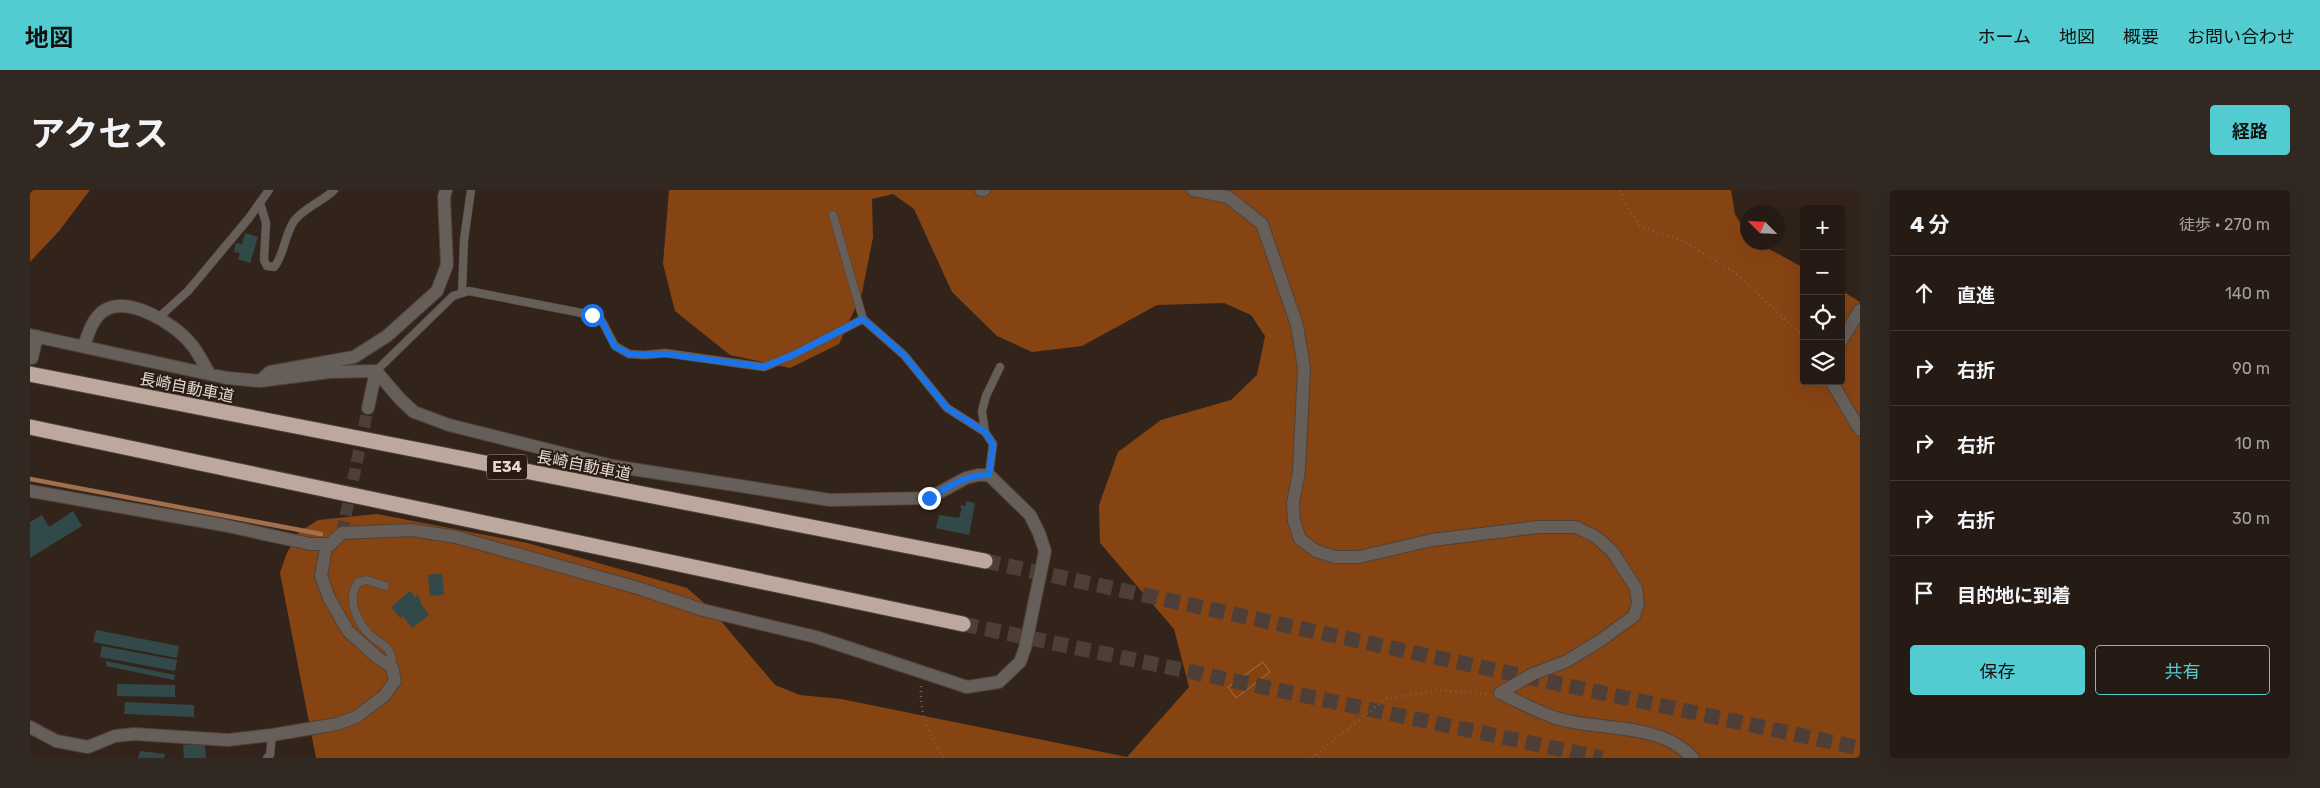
<!DOCTYPE html>
<html lang="ja">
<head>
<meta charset="utf-8">
<style>
  :root { --surface:#261b14; --page:#322822; --text:#f1f3f6; --muted:#a4a1a0; --line:#423934; --accent:#52ccd0 }
  body { margin:0; font-family:Rubik,"Noto Sans JP",sans-serif; background:var(--page); color:var(--text) }
  .controls { position:absolute; right:15px; top:15px; display:grid; overflow:hidden; border-radius:5px; box-shadow:0 5px 20px #0002 }
  .controls button { width:45px; height:45px; display:grid; place-items:center; padding:0; border:0; border-bottom:1px solid var(--line); background:var(--surface); color:var(--text); font:25px sans-serif }
  .compass { position:absolute; left:1710px; top:15px; width:45px; height:45px; border-radius:50%; background:var(--surface); box-shadow:0 5px 20px #0002; rotate:294deg }
  .stop { position:absolute; width:15px; height:15px; margin:-11px; border:4px solid #1a73e8; border-radius:50%; background:#fff }
  .stop.end { background:#1a73e8; border-color:#fff; box-shadow:0 1px 5px #0008 }
  .list { margin:0; padding:0; list-style:none }
  h2 { display:flex; justify-content:space-between; align-items:center; height:65px; margin:0; padding:0 20px; font-size:21px }
  h2 small { font-size:16px; font-weight:400; color:var(--muted) }
  .list li { display:grid; grid-template-columns:32px 1fr auto; gap:15px; align-items:center; box-sizing:border-box; height:75px; padding:0 20px; border-top:1px solid var(--line) }
  .list b { display:block; font-size:19px; white-space:nowrap }
  .list em { font-size:16px; font-style:normal; color:var(--muted) }
  .actions { display:flex; gap:10px; padding:15px 20px }
  .actions a { flex:1; padding:11px 0; border:1px solid var(--accent); border-radius:5px; text-align:center; font-size:18px; color:var(--accent) }
  .actions .main { background:var(--accent); color:#111 }
  .icon { flex:none; width:28px; height:28px; fill:none; stroke:currentColor; stroke-width:2; stroke-linecap:round; stroke-linejoin:round }
  .map { position:relative; flex:none; width:1830px; height:568px; overflow:hidden; border-radius:5px }
  header { display:flex; align-items:center; gap:30px; box-sizing:border-box; height:70px; padding:0 25px; background:var(--accent); color:#111 }
  header strong { font-size:24px }
  nav { display:flex; gap:28px; margin-inline-start:auto; font-size:18px }
  .intro { display:flex; align-items:center; justify-content:space-between; box-sizing:border-box; height:120px; padding:0 30px }
  h1 { margin:0; font-size:35px }
  .button { padding:12px 22px; border-radius:5px; background:var(--accent); color:#111; font-size:18px; font-weight:700 }
  main { display:flex; gap:30px; padding:0 30px }
  aside { flex:1; background:var(--surface); border-radius:5px; box-shadow:0 5px 20px #0002 }
  .map>svg:first-child { display:block }
  .forest { fill:#874413 }
  .water { fill:#864312; stroke:#a2704c }
  .lines { fill:none; stroke-linecap:round; stroke-linejoin:round }
  .stream { stroke:#a2704c; stroke-width:4.5 }
  .building { fill:#324949 }
  .street-tunnel { stroke:#4d3f37; stroke-width:12; stroke-dasharray:12 6; stroke-linecap:butt }
  .highway-tunnel { stroke:#4d3f37; stroke-width:15; stroke-dasharray:15 8; stroke-linecap:butt }
  .lane-casing { stroke:#4f4138; stroke-width:9 }
  .street-casing { stroke:#4f4138; stroke-width:14 }
  .highway-casing { stroke:#4f4138; stroke-width:17 }
  .path { stroke:#72655d; stroke-width:2.5; stroke-dasharray:1 4; stroke-linecap:butt }
  .lane { stroke:#665e59; stroke-width:8 }
  .street { stroke:#665e59; stroke-width:12 }
  .highway { stroke:#bca89d; stroke-width:15 }
  .route { stroke:#1a73e8; stroke-width:6 }
  .labels { text-anchor:middle; stroke-width:4; stroke-linejoin:round; paint-order:stroke }
  .shield { fill:#291b12; stroke:#ab9f99; stroke-width:1 }
  .shield-label { font-size:15px; font-weight:bold; fill:#e3d8d3 }
  .street-label { font-size:16px; fill:#e3d8d3; stroke:#291b12 }
</style>
</head>
<body>
<header>
<strong>地図</strong>
<nav><a>ホーム</a><a>地図</a><a>概要</a><a>お問い合わせ</a></nav>
</header>
<div class="intro"><h1>アクセス</h1><a class="button">経路</a></div>
<main>
<div class="map">
<svg width="1830" height="568" viewBox="0 0 1830 568">
  <rect width="100%" height="100%" fill="#33241b"/>
  <path class="forest" d="M0,0h60l-31,41 -29,31z
    M639,0h1062l4,24 12,20 1,8 10,1 46,25v113h37v-91l19,12v456h-1544l-36,-185 6,-18 12,-22 20,-13 59,-6 150,29 160,45 23,20 65,77 25,10 41,4 286,58 62,-70 -15,-58 -74,-86 -1,-38 19,-53 43,-32 70,-20 26,-25 8,-39 -14,-21 -27,-12 -67,2 -75,41 -50,6 -35,-16 -45,-44 -38,-83 -21,-15 -21,5 1,38 -11,56 -23,51 -49,24 -60,-13 -55,-44 -12,-47z"/>
  <path class="water" d="M1233,472l7,10 -34,26 -8,-11z"/>
  <g class="lines">
    <path class="stream" d="M0,289l291,55"/>
  </g>
  <path class="building" d="M215,43l13,4 -8,26 -12,-4 2,-6 -6,-1 2,-9 6,1z
    M936,311l9,2 -6,32 -33,-7 3,-13 20,3 3,-10h-2l1,-3 5,1z
    M43,321l9,15 -52,32v-36l12,-7 7,12z
    M412,383l2,22 -14,1 -2,-21z
    M380,401l5,6 2,-2 4,6 -1,1 9,13 -17,13 -9,-12 -3,2 -9,-11z
    M66,440l83,16 -2,12 -84,-16z
    M72,456l75,14 -2,11 -75,-14z
    M76,471l69,14 -1,5 -68,-14z
    M87,494l58,1v12l-58,-1z
    M95,512l69,3v12l-70,-3z
    M175,554l1,14h-22l-1,-13z
    M110,561l25,3 -1,4h-26z"/>
  <g class="lines">
    <path class="street-tunnel" d="M312,343l26,-125"/>
    <path class="highway-tunnel" d="M955,371l875,187
      M933,434l639,134"/>
    <g class="lane-casing">
      <path id="lane" d="M230,13l6,20 -2,37 3,6 7,1c9,-9 11,-33 20,-46 11,-14 28,-19 40,-31
        M432,103l2,-53 7,-50
        M128,128l30,-27 61,-73 20,-28
        M833,129l41,36 43,53 38,24 8,12 -4,31
        M346,181l77,-75 16,-5 123,24 10,6 13,25 14,8 16,1 20,-2 99,14 29,-12 70,-36 -30,-104
        M955,242l-3,-21 4,-15 14,-29
        M355,396l-18,-6 -9,2c-12,18 -1,40 13,54 7,6 17,9 20,19 1,3 1,8 1,12
        M237,568l3,-3 2,-20"/>
    </g>
    <g class="street-casing">
      <path id="street" d="M951,0h3
        M1163,0l35,7 34,27 35,101 7,43 -5,103 -6,32 1,18 6,18 16,12 19,6h24l73,-17 106,-13h38l20,10 16,14 24,37 2,16 -4,12 -33,24 -34,21 -34,13 -33,19c18,8 37,19 56,25 45,14 103,3 137,40
        M0,145l197,43 33,3
        M1811,151l19,-31
        M54,156c4,-12 9,-29 21,-36 25,-14 70,14 86,34 7,8 12,19 18,29
        M2,168l5,-22
        M1801,191l29,49
        M338,218l8,-37 -46,1 -70,9 10,-9 84,-15 33,-21 50,-45 10,-26 -3,-68 2,-7
        M0,301l193,34 87,19h21
        M0,537l26,14 32,6 27,-11 19,-2 94,6 44,-5 65,-11 19,-7 28,-21 11,-15 -3,-14 -14,-9 -30,-27 -19,-33 -8,-22 5,-28 16,-15 70,-3 44,7 182,51 65,22 113,27 151,50 32,-5 21,-20 5,-14 20,-97 -6,-18 -9,-18 -41,-40h-11l-12,3 -37,20 -99,2 -217,-34 -164,-41 -35,-13 -14,-13 -24,-28"/>
    </g>
    <g class="highway-casing">
      <path id="highway" d="M0,184l955,187
        M0,237l933,197"/>
    </g>
    <path class="path" d="M1590,0l7,16 13,20 44,15 54,34 66,62
      M891,496c-2,27 9,50 23,72
      M1282,568l73,-59 53,-9 50,4"/>
    <use href="#lane" class="lane"/>
    <use href="#street" class="street"/>
    <use href="#highway" class="highway"/>
  </g>
  <g class="lines">
    <path class="route" d="M562,125l10,6 12,25 15,8 16,1 20,-1 99,13 29,-12 70,-36 41,36 43,53 38,24 8,12 -4,31c-22,-1 -41,12 -60,23"/>
  </g>
  <g class="labels">
    <rect class="shield" x="457" y="264.5" width="40" height="25" rx="4"/>
    <g class="shield-label">
      <text x="477" y="282">E34</text>
    </g>
    <g class="street-label">
      <text transform="translate(157 197) rotate(11)" y="6">長崎自動車道</text>
      <text transform="translate(554 275) rotate(11)" y="6">長崎自動車道</text>
    </g>
  </g>
</svg>
<div class="controls">
<button>+</button>
<button>−</button>
<button><svg class="icon" aria-label="locate" viewBox="0 0 24 24"><circle cx="12" cy="12" r="6"/><path d="M12 2v4M12 18v4M2 12h4M18 12h4"/></svg></button>
<button><svg class="icon" aria-label="layers" viewBox="0 0 24 24"><path d="M12 4l9 5-9 5-9-5zM3 14l9 5 9-5"/></svg></button>
</div>
<svg class="compass" viewBox="-18 -18 36 36"><path d="M0-13l5 13h-10z" fill="#e53935"/><path d="M0 13l5-13h-10z" fill="#a4a1a0"/></svg>
<div class="stop" style="left:562px;top:125px"></div>
<div class="stop end" style="left:899px;top:308px"></div>
</div>
<aside>
<h2>4 分<small>徒歩 · 270 m</small></h2>
<ul class="list">
<li><svg class="icon" aria-label="ahead" viewBox="0 0 24 24"><path d="M12 20V5M6 11l6-6 6 6"/></svg><div><b>直進</b></div><em>140 m</em></li>
<li><svg class="icon" aria-label="right" viewBox="0 0 24 24"><path d="M7 20v-9h11M14 6l5 5-5 5"/></svg><div><b>右折</b></div><em>90 m</em></li>
<li><svg class="icon" aria-label="right" viewBox="0 0 24 24"><path d="M7 20v-9h11M14 6l5 5-5 5"/></svg><div><b>右折</b></div><em>10 m</em></li>
<li><svg class="icon" aria-label="right" viewBox="0 0 24 24"><path d="M7 20v-9h11M14 6l5 5-5 5"/></svg><div><b>右折</b></div><em>30 m</em></li>
<li><svg class="icon" aria-label="arrive" viewBox="0 0 24 24"><path d="M6 21V4h12l-3 4 3 4H6"/></svg><div><b>目的地に到着</b></div></li>
</ul>
<div class="actions"><a class="main">保存</a><a>共有</a></div>
</aside>
</main>
</body>
</html>
